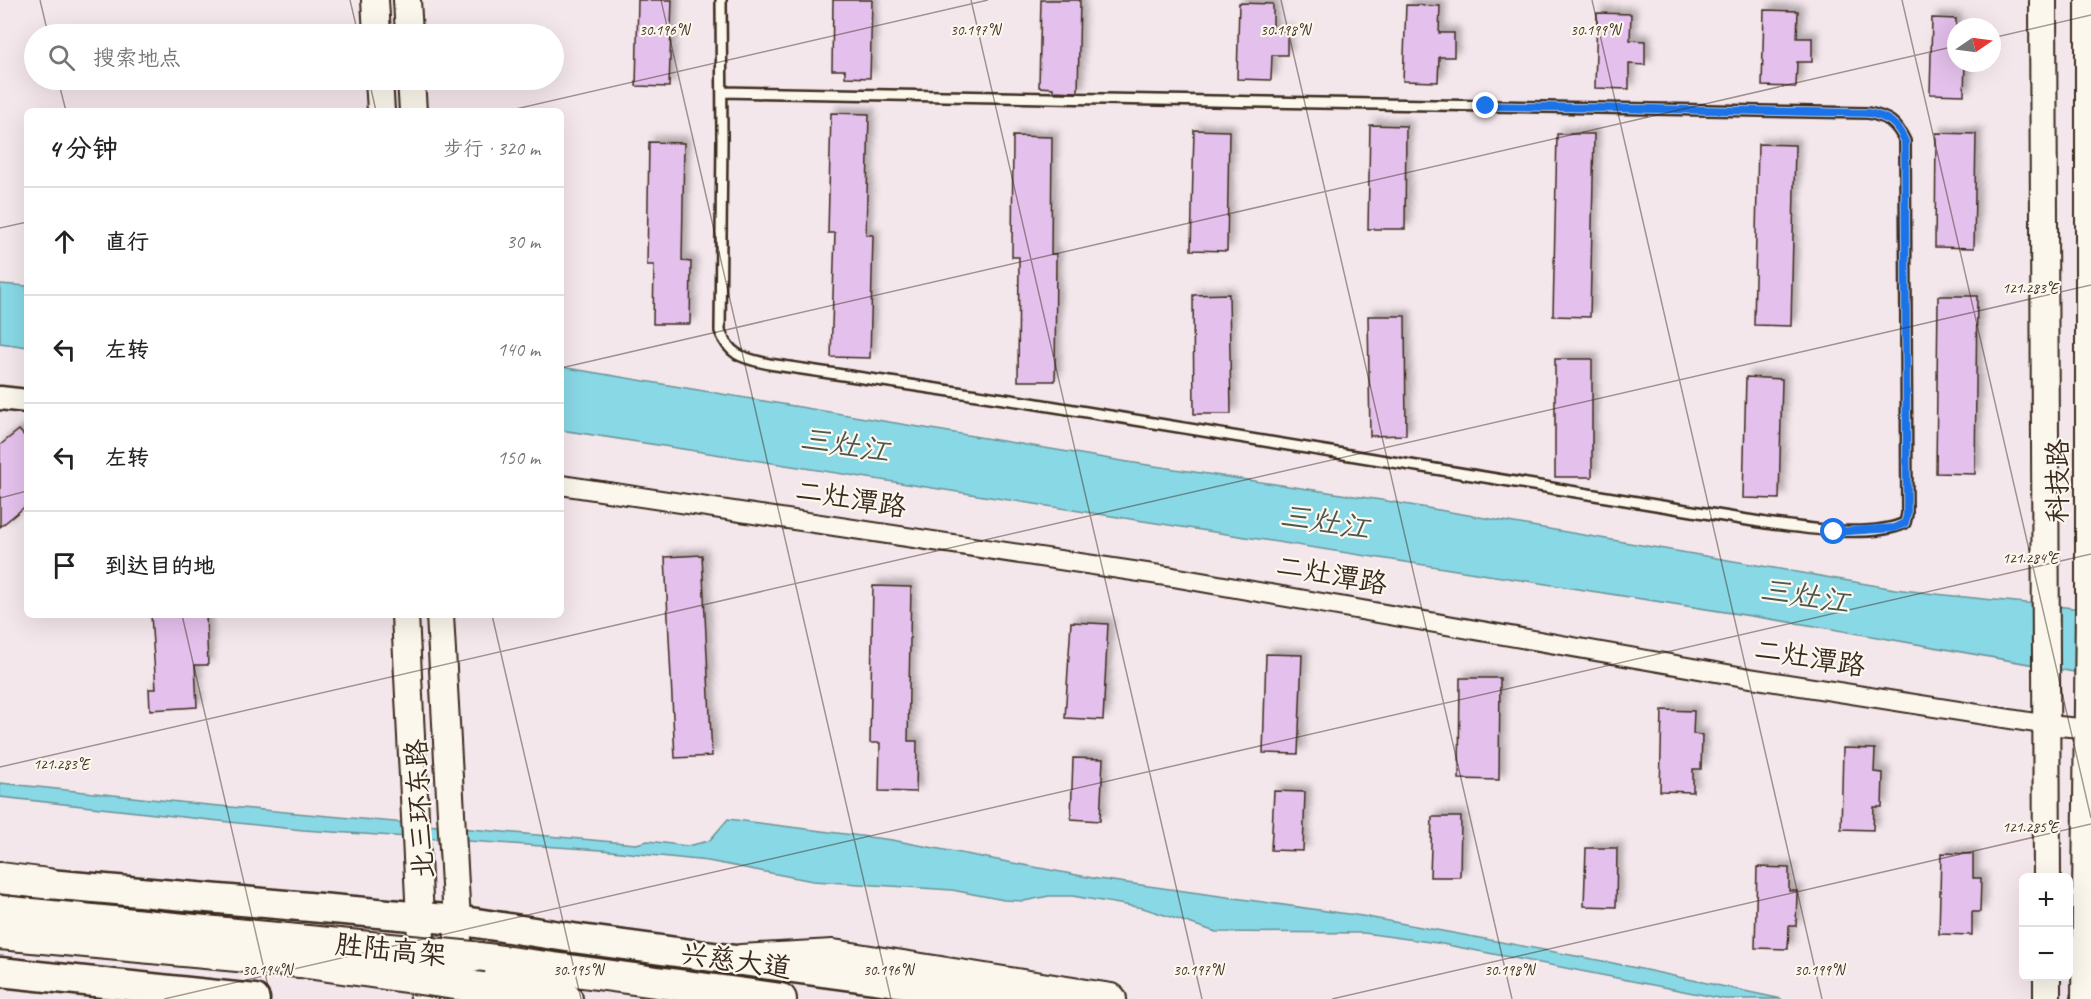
<!DOCTYPE html>
<html lang="zh">
<head>
<meta charset="utf-8">
<style>
  :root { --surface:#fff; --page:#f2f2f2; --text:#222; --muted:#767676; --line:#e0e0e0 }
  body { margin:0; font-family:Caveat,"LXGW WenKai TC",sans-serif; background:var(--page); color:var(--text) }
  .controls { position:absolute; right:18px; bottom:18px; display:grid; overflow:hidden; border-radius:9px; box-shadow:0 6px 24px #0002 }
  .controls button { width:54px; height:54px; display:grid; place-items:center; padding:0; border:0; border-bottom:2px solid var(--line); background:var(--surface); color:var(--text); font:30px sans-serif }
  .compass { position:absolute; left:1947px; top:18px; width:54px; height:54px; border-radius:50%; background:var(--surface); box-shadow:0 6px 24px #0002; rotate:77deg }
  .stop { position:absolute; width:18px; height:18px; margin:-14px; border:4px solid #1a73e8; border-radius:50%; background:#fff }
  .stop.end { background:#1a73e8; border-color:#fff; box-shadow:0 2px 6px #0008 }
  .list { margin:0; padding:0; list-style:none }
  h2 { display:flex; justify-content:space-between; align-items:center; height:78px; margin:0; padding:0 24px; font-size:26px }
  h2 small { font-size:20px; font-weight:400; color:var(--muted) }
  .list li { display:grid; grid-template-columns:39px 1fr auto; gap:18px; align-items:center; box-sizing:border-box; height:108px; padding:0 24px; border-top:2px solid var(--line) }
  .list b { display:block; font-size:22px; white-space:nowrap }
  .list em { font-size:20px; font-style:normal; color:var(--muted) }
  .icon { flex:none; width:33px; height:33px; fill:none; stroke:currentColor; stroke-width:2; stroke-linecap:round; stroke-linejoin:round }
  .map { position:relative; flex:none; width:2091px; height:999px; overflow:hidden }
  .search { position:absolute; background:var(--surface); box-shadow:0 6px 24px #0002; left:24px; top:24px; width:540px; height:66px; display:flex; align-items:center; gap:15px; box-sizing:border-box; padding:0 21px; border-radius:33px; color:var(--muted); font-size:22px }
  .panel { position:absolute; background:var(--surface); box-shadow:0 6px 24px #0002; left:24px; top:108px; width:540px; height:510px; border-radius:9px }
  .map>svg:first-child { display:block }
  .water { fill:#89d8e6; stroke:#6a9296; stroke-width:1.5 }
  .building { fill:#e4c1ec; stroke:#3b2a1e; stroke-width:1.5; filter:url(#shadow) }
  .lines { fill:none; stroke-linecap:round; stroke-linejoin:round }
  .service-casing { stroke:#3b2a1e; stroke-width:14 }
  .minor-casing { stroke:#3b2a1e; stroke-width:22 }
  .tertiary-casing { stroke:#3b2a1e; stroke-width:27 }
  .secondary-casing { stroke:#3b2a1e; stroke-width:30 }
  .primary-casing { stroke:#3b2a1e; stroke-width:33 }
  .trunk-casing { stroke:#3b2a1e; stroke-width:34 }
  .service { stroke:#fbf7ec; stroke-width:9 }
  .minor { stroke:#fbf7ec; stroke-width:18 }
  .tertiary { stroke:#fbf7ec; stroke-width:22 }
  .secondary { stroke:#fbf7ec; stroke-width:26 }
  .primary { stroke:#fbf7ec; stroke-width:28 }
  .trunk { stroke:#fbf7ec; stroke-width:30 }
  .trunk-bridge-casing { stroke:#3b2a1e; stroke-width:34; stroke-linecap:butt }
  .trunk-bridge { stroke:#fbf7ec; stroke-width:30 }
  .route { stroke:#1a73e8; stroke-width:8 }
  .ticks { fill:none; stroke:#3b2a1e; stroke-width:1.5; stroke-opacity:0.45 }
  .labels { text-anchor:middle; stroke-width:4.5; stroke-linejoin:round; paint-order:stroke }
  .street-label { font-size:28px; fill:#3b2a1e; stroke:#fbf7ec }
  .water-label { font-size:30px; font-style:italic; fill:#4e5650; stroke:#fbf7ec }
  .ticks-label { font-size:15px; text-anchor:middle; fill:#3b2a1e; stroke:#fbf7ec; stroke-width:4.5; stroke-linejoin:round; paint-order:stroke }
</style>
</head>
<body>
<div class="map">
<svg width="2091" height="999" viewBox="0 0 2091 999">
  <defs>
    <filter id="shadow"><feDropShadow dx="5.5" dy="-5.5" stdDeviation="3" flood-color="#0004"/></filter>
  </defs>
  <rect width="100%" height="100%" fill="#f4e7ec"/>
  <filter id="ink" filterUnits="userSpaceOnUse"><feTurbulence type="fractalNoise" baseFrequency=".0167" numOctaves="2"/><feDisplacementMap in="SourceGraphic" scale="12" xChannelSelector="R" yChannelSelector="G"/><feConvolveMatrix kernelMatrix="1 2 1 2 8 2 1 2 1" color-interpolation-filters="sRGB"/></filter>
  <g filter="url(#ink)">
    <path class="water" d="M0,284l27,2v61l-27,-4z
      M561,367l567,95 253,38 514,89c66,9 131,13 196,21v65l-276,-49 -1254,-196z
      M0,783l198,21 438,40 12,-3 39,5 22,-5 19,-22 164,21 206,39 264,37 246,46 174,37h-58l-287,-56 -73,-10 -148,-1 -73,-24 -71,-12h-23l-25,5 -20,-1 -52,-10 -139,-9 -105,-20 -107,-11 -298,-20 -303,-33z"/>
    <path class="building" d="M638,0h34l-3,87 -33,-1z
      M833,0h39l-2,78 -25,-1v-7h-13z
      M1041,0h39l-2,92 -25,-1v-3l-14,-1z
      M1239,3l34,1v27h14v24h-15l-1,25 -34,-1z
      M1406,5l34,1 -1,27h15v24h-15l-1,25 -35,-1z
      M1764,10l34,1 -1,27h15v24h-15l-1,25 -34,-1z
      M1597,13l34,1 -1,26 15,1v24l-16,-1v25l-34,-1z
      M1932,18l24,1v44h9l-1,32 -34,-1z
      M831,113l38,1 -3,121h7l-3,123 -39,-1 4,-124h-7z
      M1370,125l36,1 -1,103h-37z
      M1194,130l35,1 -2,120 -36,-1z
      M1936,133l40,1 -2,114 -39,-1z
      M1557,134h37l-4,183 -37,-1z
      M1013,136l39,1 -1,117h5l-1,127h-37l1,-124h-7z
      M649,142l35,1 -2,118 9,1 -1,62h-37l1,-59h-7z
      M1758,144l37,1 -4,181 -37,-1z
      M1229,294l2,120h-37l-1,-119z
      M1938,296h39l-2,178 -39,-1z
      M1368,316h37l1,119 -36,1z
      M1555,359h37v118h-37z
      M1746,377l36,2 -3,120 -36,-1z
      M19,430l8,9v66l-27,22v-82z
      M702,555l10,201 -37,2 -10,-201z
      M873,586l38,1 -3,154h9l-1,51 -37,-1 1,-48h-10z
      M151,615h55l2,50h-13l2,42 -47,3 -1,-21h7z
      M1071,622l37,2 -5,96 -38,-2z
      M1266,654l36,1 -4,99 -35,-1z
      M1460,678h40l-1,102 -40,-1z
      M1662,710l32,1 -1,23 9,1 -1,34h-8v23l-33,-1z
      M1843,748l32,1 -1,23 9,1 -1,34h-8l-1,23 -32,-1z
      M1073,758l30,1 -3,62 -29,-2z
      M1274,791l31,1 -2,59 -32,-1z
      M1432,817h29l-1,60h-30z
      M1586,848h31l-1,59 -32,-1z
      M1941,853l32,1v24h8l-1,34h-8v23l-33,-1z
      M1757,867l32,1v23h8l-1,35h-7l-1,23 -33,-1z"/>
    <g class="lines">
      <g class="service-casing">
        <path id="service" d="M721,0l1,140 -2,191c10,26 24,27 49,33l262,39 735,120c39,5 103,16 139,0l2,-9 -2,-373c-9,-19 -17,-24 -37,-28l-1146,-21"/>
      </g>
      <g class="minor-casing">
        <path id="minor" d="M561,485l612,92 577,101 298,47 43,4"/>
      </g>
      <g class="tertiary-casing">
        <path id="tertiary" d="M0,398l27,3"/>
      </g>
      <g class="secondary-casing">
        <path id="secondary" d="M375,0l2,34
          M407,0l2,34
          M2043,0l4,878
          M379,80l2,31
          M411,80l2,31
          M405,615l19,384
          M440,615l20,360
          M2047,999v-23
          M2085,999l4,-392v-607"/>
      </g>
      <g class="primary-casing">
        <path id="primary" d="M26,882l431,38 116,18 375,51 57,10
          M0,972l255,27"/>
      </g>
      <g class="trunk-casing">
        <path id="trunk" d="M0,878l48,6
          M473,957l308,42
          M741,960l92,-5 278,44
          M483,988l84,11"/>
      </g>
      <use href="#service" class="service"/>
      <use href="#minor" class="minor"/>
      <use href="#tertiary" class="tertiary"/>
      <use href="#secondary" class="secondary"/>
      <use href="#primary" class="primary"/>
      <use href="#trunk" class="trunk"/>
      <g class="trunk-bridge-casing">
        <path id="trunk-bridge" d="M0,911l473,46
          M0,934l300,28 183,26"/>
      </g>
      <use href="#trunk-bridge" class="trunk-bridge"/>
    </g>
  </g>
  <g class="lines" filter="url(#ink)">
    <path class="route" d="M1486,106l382,7c20,4 28,9 37,28l2,373 -2,9 -11,5 -60,4"/>
  </g>
  <path class="ticks" d="M40,0l8,34M350,0l8,34M661,0l230,999M971,0l231,999M1281,0l231,999M1592,0l230,999M1902,0l189,818M1992,38l99,-23M58,80l8,31M369,80l7,31M507,111l481,-111M0,228l27,-6M561,368l1395,-322M0,498l27,-7M182,615l89,384M492,615l89,384M0,767l2091,-482M164,999l1927,-445M1332,999l759,-175"/>
  <g class="labels">
    <g class="street-label">
      <text transform="translate(2057 481) rotate(-90)" y="10">科技路</text>
      <text transform="translate(851 498) rotate(9)" y="10">二灶潭路</text>
      <text transform="translate(1332 574) rotate(10)" y="10">二灶潭路</text>
      <text transform="translate(1810 657) rotate(9)" y="10">二灶潭路</text>
      <text transform="translate(419 809) rotate(-93)" y="10">北三环东路</text>
      <text transform="translate(391 949) rotate(6)" y="10">胜陆高架</text>
      <text transform="translate(736 960) rotate(8)" y="10">兴慈大道</text>
    </g>
    <g class="water-label">
      <text transform="translate(845 445) rotate(9)" y="10">三灶江</text>
      <text transform="translate(1325 522) rotate(9)" y="10">三灶江</text>
      <text transform="translate(1805 596) rotate(9)" y="10">三灶江</text>
    </g>
  </g>
  <g class="ticks-label">
    <text x="664" y="35">30.196°N</text>
    <text x="975" y="35">30.197°N</text>
    <text x="1285" y="35">30.198°N</text>
    <text x="1595" y="35">30.199°N</text>
    <text x="2030" y="293">121.283°E</text>
    <text x="2030" y="563">121.284°E</text>
    <text x="61" y="769">121.283°E</text>
    <text x="2030" y="832">121.285°E</text>
    <text x="267" y="975">30.194°N</text>
    <text x="578" y="975">30.195°N</text>
    <text x="888" y="975">30.196°N</text>
    <text x="1198" y="975">30.197°N</text>
    <text x="1509" y="975">30.198°N</text>
    <text x="1819" y="975">30.199°N</text>
  </g>
</svg>
<div class="controls">
<button>+</button>
<button>−</button>
</div>
<svg class="compass" viewBox="-18 -18 36 36"><path d="M0-13l5 13h-10z" fill="#e53935"/><path d="M0 13l5-13h-10z" fill="#767676"/></svg>
<div class="stop" style="left:1834px;top:532px"></div>
<div class="stop end" style="left:1486px;top:106px"></div>
<div class="search"><svg class="icon" aria-label="search" viewBox="0 0 24 24"><circle cx="10" cy="10" r="6"/><path d="M15 15l6 6"/></svg>搜索地点</div>
<section class="panel">
<h2>4 分钟<small>步行 · 320 m</small></h2>
<ul class="list">
<li><svg class="icon" aria-label="ahead" viewBox="0 0 24 24"><path d="M12 20V5M6 11l6-6 6 6"/></svg><div><b>直行</b></div><em>30 m</em></li>
<li><svg class="icon" aria-label="left" viewBox="0 0 24 24"><path d="M17 20v-9H6M10 6l-5 5 5 5"/></svg><div><b>左转</b></div><em>140 m</em></li>
<li><svg class="icon" aria-label="left" viewBox="0 0 24 24"><path d="M17 20v-9H6M10 6l-5 5 5 5"/></svg><div><b>左转</b></div><em>150 m</em></li>
<li><svg class="icon" aria-label="arrive" viewBox="0 0 24 24"><path d="M6 21V4h12l-3 4 3 4H6"/></svg><div><b>到达目的地</b></div></li>
</ul>
</section>
</div>
</body>
</html>
